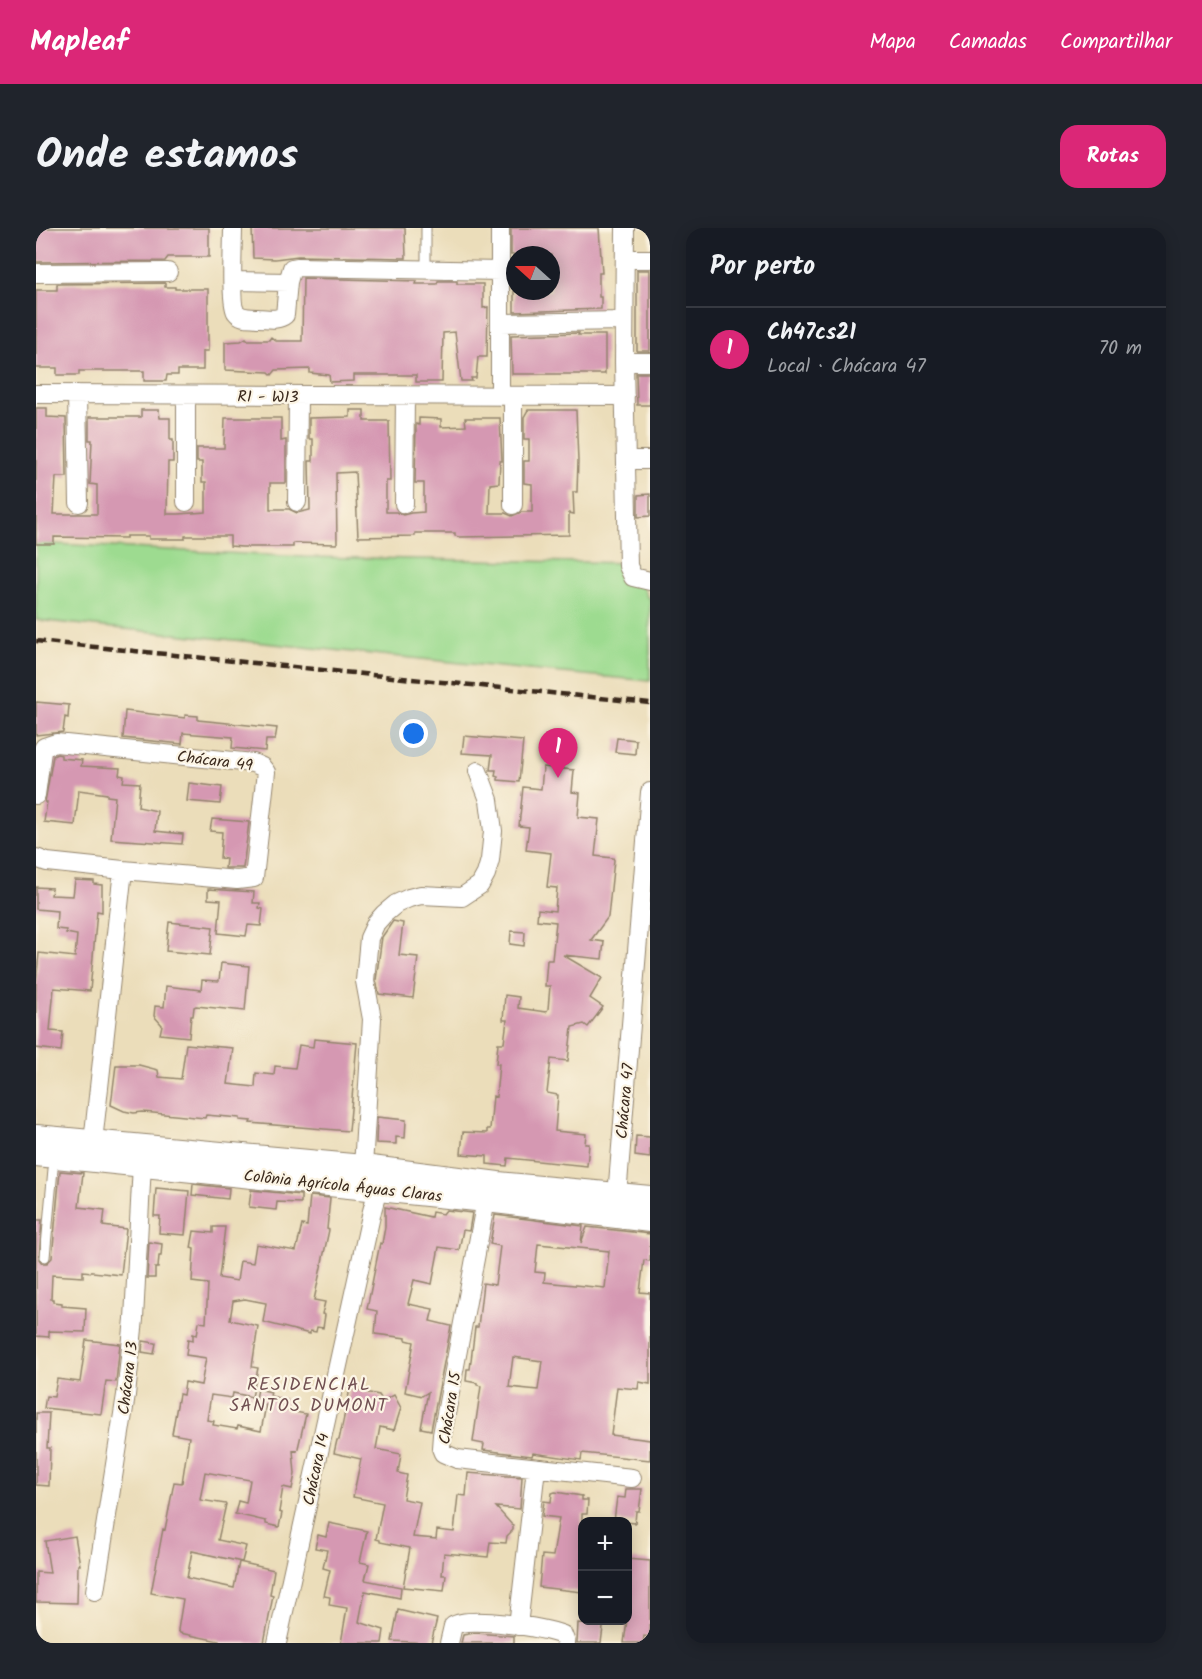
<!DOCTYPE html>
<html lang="pt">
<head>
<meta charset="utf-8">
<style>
  :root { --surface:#171b24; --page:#20242c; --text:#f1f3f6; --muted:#9ea1a6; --line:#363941; --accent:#db2777 }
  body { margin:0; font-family:Kalam,sans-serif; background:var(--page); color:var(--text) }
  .controls { position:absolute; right:18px; bottom:18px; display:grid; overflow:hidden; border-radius:12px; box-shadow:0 3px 15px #0003 }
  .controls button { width:54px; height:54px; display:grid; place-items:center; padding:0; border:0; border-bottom:2px solid var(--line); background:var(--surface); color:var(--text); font:30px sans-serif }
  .compass { position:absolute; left:470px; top:18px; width:54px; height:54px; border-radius:50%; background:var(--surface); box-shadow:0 3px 15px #0003; rotate:291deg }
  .you { position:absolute; left:378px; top:506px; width:21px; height:21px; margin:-15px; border:4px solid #fff; border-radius:50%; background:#1a73e8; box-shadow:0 0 0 9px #1a73e833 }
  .badge { display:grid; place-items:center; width:39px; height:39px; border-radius:50%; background:var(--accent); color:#fff; font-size:20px; font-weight:700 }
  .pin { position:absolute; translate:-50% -50px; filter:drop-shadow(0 2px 3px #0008) }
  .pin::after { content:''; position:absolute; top:32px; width:21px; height:18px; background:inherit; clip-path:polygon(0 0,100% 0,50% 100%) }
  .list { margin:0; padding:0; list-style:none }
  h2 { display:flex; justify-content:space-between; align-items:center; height:78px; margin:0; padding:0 24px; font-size:26px }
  h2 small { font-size:20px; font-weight:400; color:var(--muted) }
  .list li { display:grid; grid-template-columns:39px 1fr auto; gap:18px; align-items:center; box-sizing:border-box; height:84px; padding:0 24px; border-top:2px solid var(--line) }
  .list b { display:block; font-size:22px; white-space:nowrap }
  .list p { margin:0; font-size:20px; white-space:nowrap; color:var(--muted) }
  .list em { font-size:20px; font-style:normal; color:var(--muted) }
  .map { position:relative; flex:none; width:614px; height:1415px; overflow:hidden; border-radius:18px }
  header { display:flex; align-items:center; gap:36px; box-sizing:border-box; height:84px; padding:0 30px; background:var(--accent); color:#fff }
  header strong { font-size:28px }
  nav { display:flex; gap:33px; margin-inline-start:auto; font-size:21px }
  .intro { display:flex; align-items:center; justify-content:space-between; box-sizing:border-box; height:144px; padding:0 36px }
  h1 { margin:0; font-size:42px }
  .button { padding:15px 27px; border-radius:18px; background:var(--accent); color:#fff; font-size:21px; font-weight:700 }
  main { display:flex; gap:36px; padding:0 36px }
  aside { flex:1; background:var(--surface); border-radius:18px; box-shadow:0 3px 15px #0003 }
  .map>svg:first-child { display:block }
  .green { fill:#9ddb90; stroke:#6c8257; stroke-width:1.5 }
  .building { fill:#d598b2; fill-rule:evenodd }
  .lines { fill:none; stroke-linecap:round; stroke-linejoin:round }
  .lane-casing { stroke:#93846c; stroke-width:11 }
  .street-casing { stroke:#93846c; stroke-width:20 }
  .secondary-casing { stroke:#93846c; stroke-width:26 }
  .lane { stroke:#fff; stroke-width:9 }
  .street { stroke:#fff; stroke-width:18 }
  .secondary { stroke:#fff; stroke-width:24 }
  .rail { stroke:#3b2a1e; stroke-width:4.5; stroke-dasharray:9 4.5; stroke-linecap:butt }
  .labels { text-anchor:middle; stroke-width:4.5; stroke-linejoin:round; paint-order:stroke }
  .street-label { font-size:16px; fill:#3b2a1e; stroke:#fcf5e5 }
  .neighbourhood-label { font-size:18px; letter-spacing:1.5px; fill:#715052; stroke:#fcf5e5 }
</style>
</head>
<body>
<header>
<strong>Mapleaf</strong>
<nav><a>Mapa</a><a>Camadas</a><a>Compartilhar</a></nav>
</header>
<div class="intro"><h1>Onde estamos</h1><a class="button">Rotas</a></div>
<main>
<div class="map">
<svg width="614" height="1415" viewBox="0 0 614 1415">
  <rect width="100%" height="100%" fill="#fcf5e5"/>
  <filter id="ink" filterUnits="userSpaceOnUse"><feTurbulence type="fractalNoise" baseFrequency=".0167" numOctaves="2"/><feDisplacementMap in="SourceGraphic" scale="12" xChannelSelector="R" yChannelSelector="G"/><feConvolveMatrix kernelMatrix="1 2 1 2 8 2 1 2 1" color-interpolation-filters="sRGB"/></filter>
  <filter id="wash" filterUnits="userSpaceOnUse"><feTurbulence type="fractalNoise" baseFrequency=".008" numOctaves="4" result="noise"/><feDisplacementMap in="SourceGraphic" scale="24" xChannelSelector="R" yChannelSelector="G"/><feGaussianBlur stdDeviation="1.35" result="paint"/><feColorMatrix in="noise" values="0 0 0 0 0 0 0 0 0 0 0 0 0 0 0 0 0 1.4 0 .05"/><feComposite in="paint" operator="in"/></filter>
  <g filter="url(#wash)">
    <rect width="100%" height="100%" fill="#ebddba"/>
    <path class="green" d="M0,315l268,14 328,6 15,34 3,1v83l-120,-11 -494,-50z"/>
    <g id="blocks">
      <path class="building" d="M0,0h173v29h-41l-3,4 -129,1z
        M216,0h153l1,30 -108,-2 -23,3 -22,-1z
        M475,0h88l3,45h-3v24h2v12l-87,3v-21h37v-36h-40z
        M601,42h13v81h-13z
        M267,50l114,3 -1,3h21l1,-3h19v3h26v24l5,-1 -1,50h-9l-2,21h-5l1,3h-11l-6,-49 -12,1 -1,49h-26v-7h-62v6l-24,1 -1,-7 -19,-2v-4l-34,1 -4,5 -3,-3 -44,-2v-28l16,-1 5,-3 2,2h21l2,-3 5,4h26z
        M129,55v4h10v2h33v62h-5v19h-25v5h-11l-1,6h-22v-10h-65v4h-22v-7h-21v-78h21v-6z
        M543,105l-1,2h27v39h-93l-1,-39z
        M600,145h14v32h-13z
        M0,180h11v9l19,1 1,59h-11l-2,37h43v-29l-7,-1 2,-44h-3v-23h52v-7h18l1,8h10v22h3v22h-5l-1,52h12l27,-2v-30h-4v-20h-5v-14h27l1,-30h56v23l5,-1v43h-16v26h19l8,4 13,-3 -1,-49h4v-22h-4v-21l41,-1v-7h14v11h25l1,60h-4v31h10l7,3 8,-2 13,-1v-29h-9l1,-59 3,1v-7l22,1v8l25,-1 -1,-8h35l2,43h-2l-1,22 -9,1 -1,29h16l7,3 9,-4h11v-28l-8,-1v-22h5v-22h-5v-22l4,-7h48l2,51 -1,31h-4l1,22 -5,-1v22l-110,2 -4,-1v-3h-40v3l-57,1 -3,-65 -19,1 1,71 -44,-1v4h-51l-12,-1v-10h-45v3h-36v-3h-23v2l-72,-1v7h-18z
        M614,266v22l-12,1v-22z
        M0,474l33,3 -1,13 -3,-1 -2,15 -27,3z
        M89,483l60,7v-3l13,1v4l79,8 -2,12h-9l-1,11 -33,-3 1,-11 -50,-4 -1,11 -59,-6z
        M428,508l59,5 -4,41 -21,-2v-3l-3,-1 1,-6h-6l2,-15 -30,-2z
        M581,510l19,2 -1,14 -20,-2z
        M21,526l4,1v3l21,2 -1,6 39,2 -1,7 5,1 -1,6 17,1 -2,24 19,4 -2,20 28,3 -1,10 -71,-5 4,-42 -8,-1v-2l-28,-4 -4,35 -31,-3 3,-20h-2l8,-46z
        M507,539l31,3 -2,22 8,1 -2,24 21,2 -4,37 18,2 1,2 -6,57 -17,23 13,2 -2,17 -39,-4 39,23 -12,20 13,9 -15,20 -4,-3 -12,3 -4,34 -17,-2 -4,34 11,2 -3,36 31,3 -1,10h4l-2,22 -79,-8 -1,8 -20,-2v-8l-26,-2 2,-22 24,1v-4h3l3,-33 3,1 3,-33h-3l2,-21h6l3,-23h-4l2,-25 14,2 -1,11 28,4 2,-3 2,-23h-5l2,-26h5l4,-38 -19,-2 1,-11 17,2 2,-23 -10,-1 4,-34 -25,-3 3,-23 -10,-1 4,-39 18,2z
        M153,555l33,4 -2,17 -33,-3z
        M176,591l37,3 -6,46h-18l1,-9 -6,-1 2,-26 -12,-1z
        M39,652l19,1v3l8,1v27l-5,-1 -7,80 -36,-3 -4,43 13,1 -2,19 -25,-3v-63l3,-32 36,4 2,-22 -11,-2v-3l-10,-1 1,-18 -21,-2v-22l16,1 -1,7 22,1z
        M172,661l46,3 -1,11h7l-1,5 4,1 -2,17 -13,-1 -2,11 -28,-3 3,-33 -13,-1z
        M357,693l10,2 -4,32 19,2 -5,41 -34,-4 -3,-14 6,-43z
        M133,694l44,5 -3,28 -44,-4z
        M475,703l14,1 -1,14 -14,-2z
        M185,735l28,3 -4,45 -49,-5 -2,1 -1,9h-2l-2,21 -29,-3 2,-9 -8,-9 1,-10 9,1 2,-21 35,4 1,-10 17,1z
        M278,811l43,4 -8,88 -99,-8 1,-2 -11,-1v-2l-34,-3 -1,3 -62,-6 -9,1 -10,-2 -13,-6 5,-40h23l19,5 1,7 22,2 5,-35 47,4 -5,36 27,3 1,-14 18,2 1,-9 20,2 4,-23 14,2z
        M341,889l29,3 -1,18 -9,-1v7l-20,-1z
        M600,908l14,1v21l-15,-2z
        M24,943l23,2 -4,34 26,3 -2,16 23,3 -5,46 -38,-4v6l-31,-2 -1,24h2v3l9,1v3l24,2 -1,24 -36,-1v6l-13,-1v-116h6l-3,39 3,4h5l5,-5z
        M157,956l36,4 -1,11 -36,-4z
        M120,960l33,3 -4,44 -26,-2 1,-17h-6z
        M215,962l50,5v8l-24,-1 -1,8 -27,-3z
        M274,968l20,2 -3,31 2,1 -15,70 11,2 -3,12 3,1 -2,13 -6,-1 -1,5 -6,-1v3l-47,-12 3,-19 -21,-4 -12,2 -3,19 28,6 -6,41 6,1 -6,29 -19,-4 -1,5 -21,-3 -4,25 7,1 -1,4 24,4 1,-3 23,5 5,-26 -11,-2 3,-14 13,3 -1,4 17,4 -3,10 22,4 -8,34 -1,3 -4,-1 2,24 -3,15 -9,-2 -4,25 3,1 -3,14 -13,-3v-3l-31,-7 3,-13 8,2 4,-23 -45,-8 -5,28 26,4 -8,36 28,6 -4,16 -50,-11 -5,27 47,10 5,-26 35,8 -4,25 3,1 -9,47h-45v-2l-39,-8 -2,-3 5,-31 -32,-6 12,-64 2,1 9,-48 8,1 7,-46 -17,-3 7,-40 4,1 2,-13 16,3 5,-27 -20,-3 2,-16 5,1v-6l4,1 2,-13 7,1 2,-39 -16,-2 2,-33 -3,-1 3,-17 19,2v-6h12l-6,51 18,3 3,-20 13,2 3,-19 40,7 6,-26 5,1z
        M349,979l46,10 1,-5 11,2 3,-4 26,3 -3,18 -6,-1 -4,20 -20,-3 -7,37 -18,-4 -6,24 25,5 -3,12 21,5 -20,104 -10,-2 7,-36 -6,4 -17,-4 9,-50 -8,-2v-2l-31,-4 2,-23 -10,-2 13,-66 2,1 3,-17z
        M459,987l88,11 -2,17 6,-16 63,7v27l-6,-1 -4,32 10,1v91l-11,-2 -1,7 -21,-2 -6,48 39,5v20l-68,-7 -1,7 -48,-7 -1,3 -49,-6 1,-6 -11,-2 8,-56 -4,-1v-2l-11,-2 1,-12h3l5,-42h3l5,-44 12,2 5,-39 -10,-2zM502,1016l71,7 -4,37 -61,-6 1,-9 -10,-1zM477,1129l29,4 -4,29 -29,-3z
        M113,1014l13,2 -1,12h-2l-1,12h-3v10h-8z
        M50,1112l34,4 -4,38 -10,-1 -5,33 -57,-6 2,-12 8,1 3,-18 23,3z
        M107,1113l13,2 -2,11 -12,-2z
        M314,1161l29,6 4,6 11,-6 7,13 -7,22 -14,-3 -4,22 25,5 -3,19 9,2 -4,24 17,3 -7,35 23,2 1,-9 17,2 4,-37 8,1 2,-23 54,4 -2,32 -24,-2 17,19v4l-6,6 -1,7 -16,-1 -2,15 -44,-4 -2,22h4l-2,16 -41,-4 7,-39 -30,-6v-2l-4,-1 7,-36 -30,-6 8,-38 -27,-6 3,-13h2z
        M0,1185h13l-2,35h3l-1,38 -13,-1z
        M590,1261h16l-3,22h-3l-1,12 -21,-2 3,-24 8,1z
        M519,1264l27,4v4h6l-1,14h-5v78l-43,-5 3,-32 11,1 6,-38 -17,-2 2,-15 7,1 1,-9z
        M293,1295l38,8 -7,31 9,2 -4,16 36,7 -1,11 -35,-7 -6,31 25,8 -2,13h-41l6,-35 -18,-3 1,-8 -6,-1 6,-26 -7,-2 4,-18 -12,-2 3,-13 8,2z
        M39,1308l5,29h-2l-1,38 -41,-1v-30l14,1 -5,-32z
        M591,1331l23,2v76l-6,-1 -1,7h-19l3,-23z
        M362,1382l39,9 -6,24 -39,-2z
        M556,1392h12l-3,23h-24l1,-20 14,1z
        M439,1405l39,3v7h-53l2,-8z"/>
    </g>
  </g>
  <g filter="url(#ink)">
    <use href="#blocks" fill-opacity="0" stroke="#93846c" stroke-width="1.5"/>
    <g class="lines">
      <g class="lane-casing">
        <path id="lane" d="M390,0v42
          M9,1029l9,-99"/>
      </g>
      <g class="street-casing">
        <path id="street" d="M197,0c0,14 -3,77 3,84 5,7 15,5 22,6 9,0 20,3 27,-3l3,-33 -55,-1
          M589,0l-1,134 4,204 5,11 17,4
          M589,31h25
          M0,45l132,-1
          M252,54l4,-14 6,-1 202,4
          M464,95l124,-2
          M588,134h26
          M0,166l589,2
          M41,166l2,109
          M464,168v-168
          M590,232h24
          M150,274v-107
          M261,274l1,-106
          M368,276l1,-108
          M477,277v-109
          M0,567l6,-44 2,-4 12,-4 197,20 9,4 4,5 -12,106 -17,2 -114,-10 -30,272
          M0,630l11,4 76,8
          M327,939l9,-148 -7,-38 4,-43 7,-15 8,-9 12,-10 13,-6 12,-3 41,2 18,-12 6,-11 4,-14 3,-29 -4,-31 -11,-29
          M581,968l33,-404
          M450,972l-44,235 -1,13 2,5 14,6 175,19
          M59,1363l31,-196 8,-76 8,-155
          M482,1398l18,-158
          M241,1415l95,-432 6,-22
          M413,1415l4,-17c16,-11 91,2 110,9l3,8"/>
      </g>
      <g class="secondary-casing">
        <path id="secondary" d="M0,909l327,30 135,17 152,14
          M0,926l450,46 164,20"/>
      </g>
      <use href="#lane" class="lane"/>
      <use href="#street" class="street"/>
      <use href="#secondary" class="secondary"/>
      <path class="rail" d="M0,413l614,62"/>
    </g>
  </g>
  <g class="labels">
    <g class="street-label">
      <text transform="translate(232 168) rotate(1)" y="6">R1 - W13</text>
      <text transform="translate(179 532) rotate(7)" y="6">Chácara 49</text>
      <text transform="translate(588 873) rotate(-85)" y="6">Chácara 47</text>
      <text transform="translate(307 957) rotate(6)" y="6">Colônia Agrícola Águas Claras</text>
      <text transform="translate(91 1150) rotate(-83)" y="6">Chácara 13</text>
      <text transform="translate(413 1180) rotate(-81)" y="6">Chácara 15</text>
      <text transform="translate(279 1241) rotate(-78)" y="6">Chácara 14</text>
    </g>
    <g class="neighbourhood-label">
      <text x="273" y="1162">RESIDENCIAL<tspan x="273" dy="21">SANTOS DUMONT</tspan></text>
    </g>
  </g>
</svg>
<div class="controls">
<button>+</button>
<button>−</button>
</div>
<svg class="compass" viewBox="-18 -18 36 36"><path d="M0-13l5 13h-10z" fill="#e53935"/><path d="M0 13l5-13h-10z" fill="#9ea1a6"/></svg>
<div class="you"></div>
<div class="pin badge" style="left:522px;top:550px">1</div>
</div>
<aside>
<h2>Por perto<small></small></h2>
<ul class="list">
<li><span class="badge">1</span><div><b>Ch47cs21</b><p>Local · Chácara 47</p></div><em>70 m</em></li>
</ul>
</aside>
</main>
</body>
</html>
